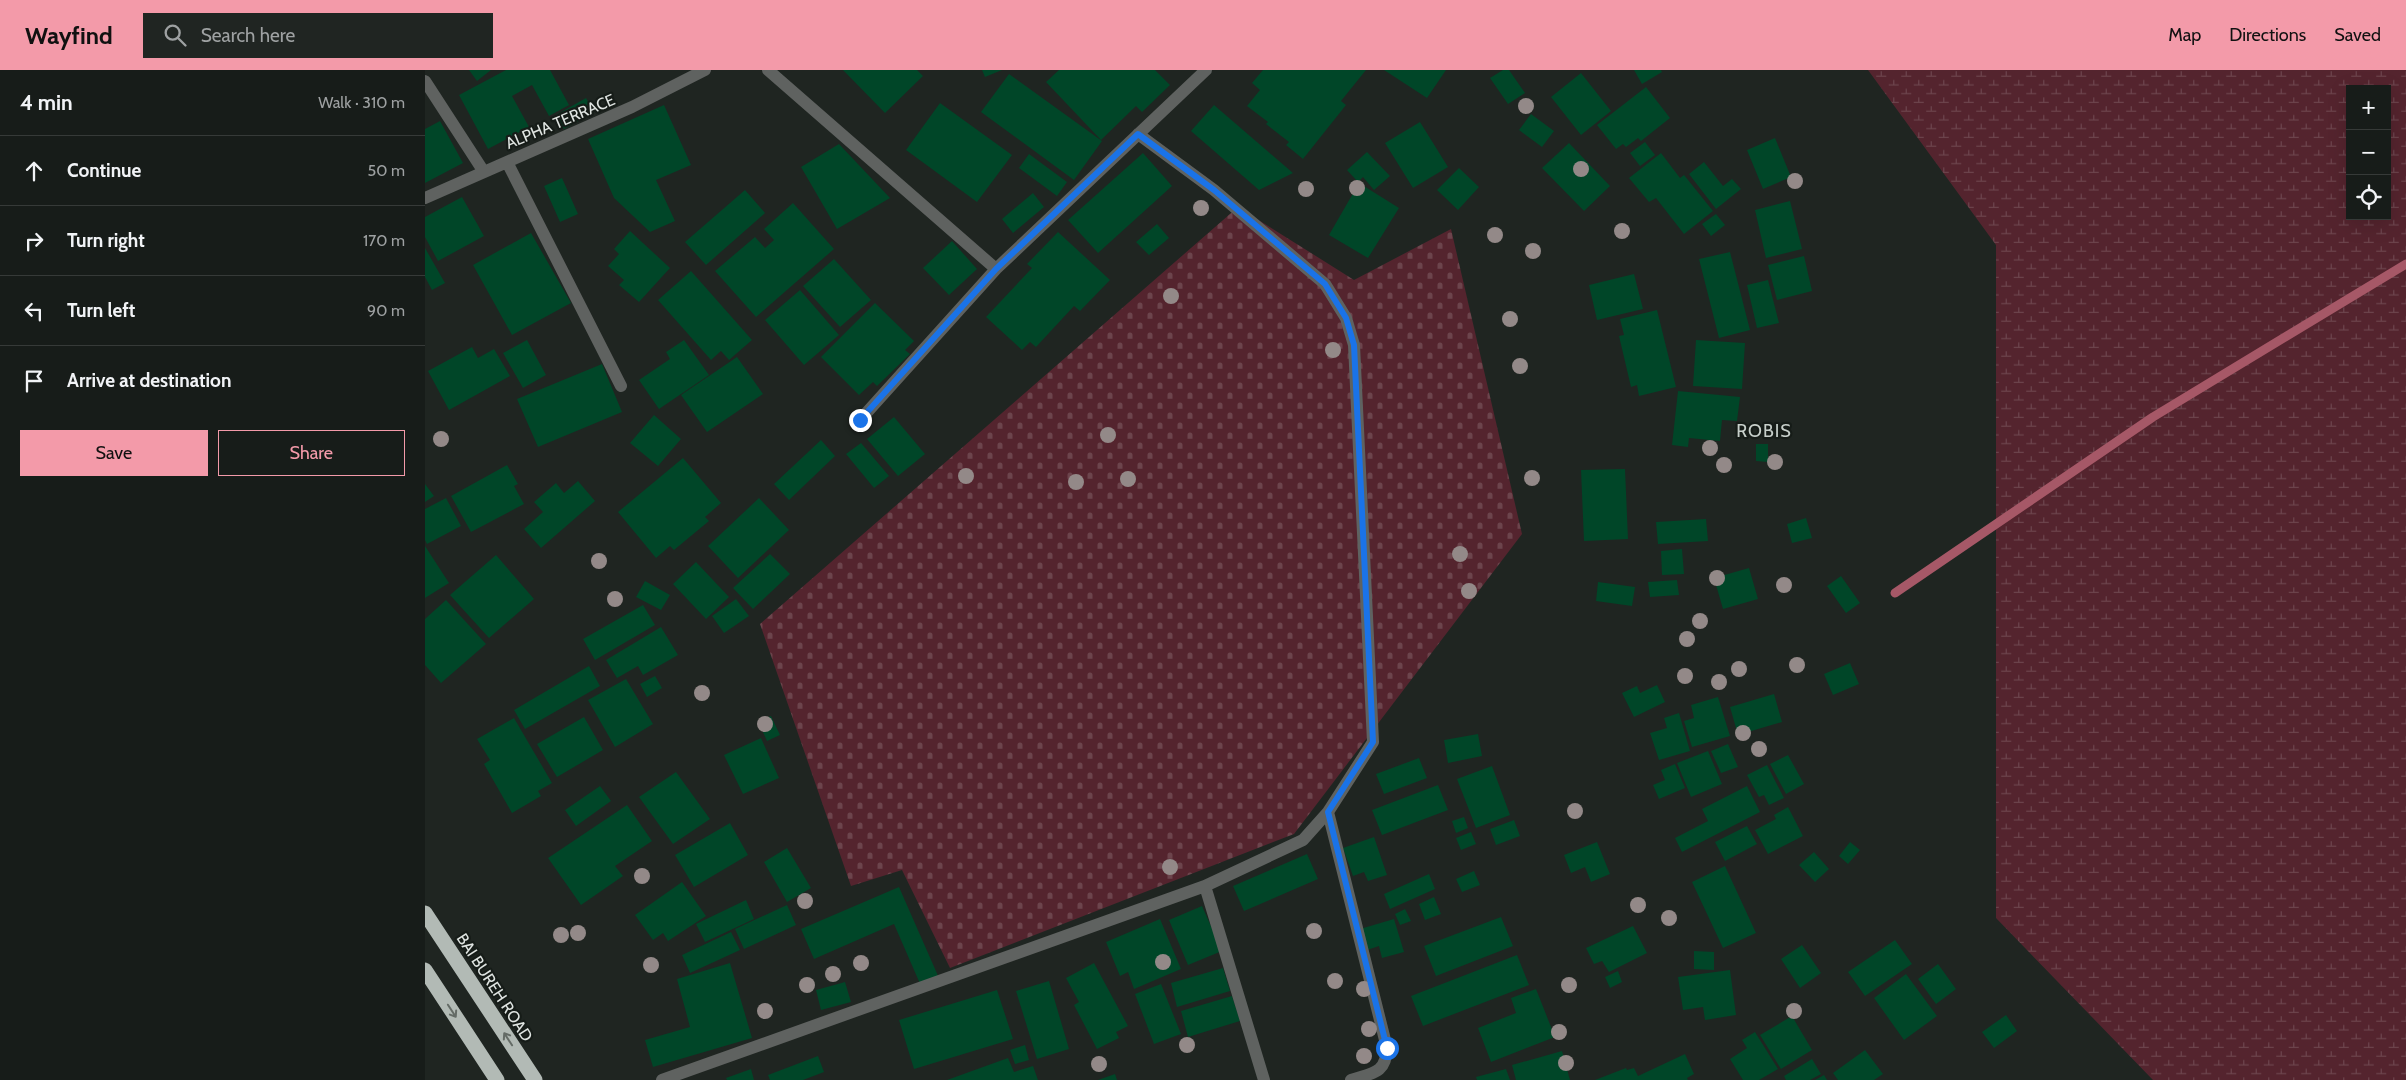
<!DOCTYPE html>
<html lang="en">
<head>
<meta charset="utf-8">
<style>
  :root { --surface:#171c19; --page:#202522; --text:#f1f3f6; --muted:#9ea1a2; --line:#363a38; --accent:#f39aa9 }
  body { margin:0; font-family:Cabin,sans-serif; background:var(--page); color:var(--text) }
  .controls { position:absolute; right:15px; top:15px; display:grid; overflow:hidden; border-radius:0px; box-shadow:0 5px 20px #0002 }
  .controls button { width:45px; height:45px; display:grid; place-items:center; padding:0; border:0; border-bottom:1px solid var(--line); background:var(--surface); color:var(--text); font:25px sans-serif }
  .stop { position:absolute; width:15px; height:15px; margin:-11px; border:4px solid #1a73e8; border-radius:50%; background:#fff }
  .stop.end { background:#1a73e8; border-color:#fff; box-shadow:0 1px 5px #0008 }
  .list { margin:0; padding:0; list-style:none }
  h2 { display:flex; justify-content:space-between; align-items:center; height:65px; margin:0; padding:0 20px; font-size:21px }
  h2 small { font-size:16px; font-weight:400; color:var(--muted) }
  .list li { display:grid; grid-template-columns:32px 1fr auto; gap:15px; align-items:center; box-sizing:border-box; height:70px; padding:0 20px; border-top:1px solid var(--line) }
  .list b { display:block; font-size:19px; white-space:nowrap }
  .list em { font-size:16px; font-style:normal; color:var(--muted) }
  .actions { display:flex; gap:10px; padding:15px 20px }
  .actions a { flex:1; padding:11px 0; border:1px solid var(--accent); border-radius:0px; text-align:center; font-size:18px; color:var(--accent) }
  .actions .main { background:var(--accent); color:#111 }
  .icon { flex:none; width:28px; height:28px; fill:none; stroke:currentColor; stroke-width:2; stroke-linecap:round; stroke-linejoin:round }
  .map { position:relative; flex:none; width:1981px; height:1010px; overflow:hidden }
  header { display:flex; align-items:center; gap:30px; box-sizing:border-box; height:70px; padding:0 25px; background:var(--accent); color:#111 }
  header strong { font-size:24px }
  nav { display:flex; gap:28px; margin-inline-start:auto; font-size:18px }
  .search { width:350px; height:45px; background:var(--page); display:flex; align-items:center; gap:12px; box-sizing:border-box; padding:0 18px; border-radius:0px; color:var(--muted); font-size:19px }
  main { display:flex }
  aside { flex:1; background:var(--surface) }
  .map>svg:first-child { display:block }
  .wetland { fill:url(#wetland-marsh); fill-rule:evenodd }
  .cemetery { fill:url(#cemetery-stones) }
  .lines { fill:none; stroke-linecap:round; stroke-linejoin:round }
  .stream { stroke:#a65867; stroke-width:9 }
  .building { fill:#004628 }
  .minor { stroke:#5f6260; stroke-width:12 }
  .highway { stroke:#b2bab5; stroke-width:15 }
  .tree { fill:#938988 }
  .oneway { stroke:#646b66 }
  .route { stroke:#1a73e8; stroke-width:6 }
  .labels { text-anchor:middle; stroke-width:4.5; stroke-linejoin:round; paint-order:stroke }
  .street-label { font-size:16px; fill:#e0e5e2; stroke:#161c18 }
  .neighbourhood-label { font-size:18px; letter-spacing:1px; fill:#c7cfca; stroke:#161c18 }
</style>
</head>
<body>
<header>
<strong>Wayfind</strong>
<div class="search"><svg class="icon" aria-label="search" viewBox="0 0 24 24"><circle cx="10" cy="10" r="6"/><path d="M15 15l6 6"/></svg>Search here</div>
<nav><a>Map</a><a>Directions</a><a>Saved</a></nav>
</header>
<main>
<aside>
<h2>4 min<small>Walk · 310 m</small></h2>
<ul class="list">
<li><svg class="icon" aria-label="ahead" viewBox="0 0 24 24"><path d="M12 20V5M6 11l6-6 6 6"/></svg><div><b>Continue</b></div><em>50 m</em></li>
<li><svg class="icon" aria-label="right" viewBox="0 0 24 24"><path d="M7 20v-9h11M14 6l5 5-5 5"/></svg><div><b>Turn right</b></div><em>170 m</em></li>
<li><svg class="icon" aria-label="left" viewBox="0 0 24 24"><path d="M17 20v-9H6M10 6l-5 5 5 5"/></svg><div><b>Turn left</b></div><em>90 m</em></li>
<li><svg class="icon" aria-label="arrive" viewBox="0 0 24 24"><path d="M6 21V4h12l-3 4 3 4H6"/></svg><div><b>Arrive at destination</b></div></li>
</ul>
<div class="actions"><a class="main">Save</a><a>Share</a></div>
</aside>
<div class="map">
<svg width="1981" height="1010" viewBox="0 0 1981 1010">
  <defs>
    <pattern id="wetland-marsh" width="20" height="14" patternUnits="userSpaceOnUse" patternTransform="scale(1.25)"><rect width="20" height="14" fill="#54242e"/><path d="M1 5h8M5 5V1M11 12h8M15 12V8" fill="none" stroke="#6c444c"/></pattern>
    <pattern id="cemetery-stones" width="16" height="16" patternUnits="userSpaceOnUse" patternTransform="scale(1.25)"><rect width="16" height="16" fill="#54242e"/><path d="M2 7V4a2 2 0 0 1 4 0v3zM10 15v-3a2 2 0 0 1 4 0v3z" fill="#6c444c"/></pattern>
  </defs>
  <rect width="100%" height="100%" fill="#1f2521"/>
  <path class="wetland" d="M1443,0h538v1010h-253l-157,-162v-673zM1925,19h37v127h-37z"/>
  <path class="cemetery" d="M813,137l116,73 97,-51 71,305 -228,300 -344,134 -48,-98 -51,16 -91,-262z"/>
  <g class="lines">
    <path class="stream" d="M1470,523l258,-176 253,-153"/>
  </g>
  <path class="building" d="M44,0h22l-14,11z
    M81,0h44l19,35 -20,11 -17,-31 -20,11 17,31 -41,22 -29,-54z
    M418,0h74l6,6 -38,37z
    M557,0h20l-17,7z
    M634,0h96l15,15 -28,27 -6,-6 -35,34 -55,-58z
    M838,0h103l-25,31 5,4 -43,54 -17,-14 3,-3 -23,-18 2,-2 -21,-16 13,-16 -8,-7z
    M959,0h62l-19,28z
    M1078,0h6l16,23 -17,11 -18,-26z
    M1209,0h27l1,2 -20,12z
    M1156,3l30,38 -30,24 -30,-38z
    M584,4l93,67 -28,39 -93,-68z
    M1221,17l24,31 -29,23 -3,-3 -12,9 -3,-3 -7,5 -19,-24z
    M161,28l8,14 -30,17 -8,-14z
    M515,33l72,52 -35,47 -71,-52z
    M239,35l27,60 -35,15 19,41 -25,11 -36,-34 -26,-59z
    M789,35l79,68 -34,17 -68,-59z
    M1106,44l23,17 -12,16 -23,-17z
    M15,51l23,42 -38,20v-54z
    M995,52l28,45 -35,21 -28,-45z
    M1350,68l16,39 -28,12 -16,-39z
    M1220,72l10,13 -15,11 -10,-13z
    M1144,73l41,43 -26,25 -42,-43z
    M414,74l51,54 -53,31 -36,-62z
    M942,82l23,24 -16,14 -11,-13 -5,5 -11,-12z
    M718,83l29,33 -74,67 -30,-33z
    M1236,83l19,25 4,-3 29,36 -29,23 -28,-36 -7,4 -20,-24z
    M604,84l38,28 -10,14 -38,-28z
    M1279,92l19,24 9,-7 9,10 -25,20 -27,-35z
    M1034,98l20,19 -21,23 -21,-20z
    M137,108l16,36 -18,8 -16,-36z
    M934,113l40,25 -31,50 -39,-23z
    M320,120l20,23 -59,52 -21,-23z
    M608,123l11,14 -31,26 -11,-14z
    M37,127l22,39 -46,25 -13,-24v-20z
    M1365,131l12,48 -36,9 -11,-48z
    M368,133l41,46 -78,68 -41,-46 40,-34 10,11 9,-8 -10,-11z
    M1291,144l9,11 -14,11 -9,-12z
    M732,154l12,14 -20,17 -13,-13z
    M205,161l40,37 -31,34 -20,-17 5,-5 -16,-14 11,-12 -5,-5z
    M633,162l52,48 -30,31 -6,-5 -38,41 -6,-5 -8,8 -36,-33 46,-49 -5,-4z
    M106,163l40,70 -59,32 -39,-70z
    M527,171l25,28 -28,26 -26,-27z
    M0,178l20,35 -13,7 -7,-13z
    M1305,182l20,78 -31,8 -20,-79z
    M1379,186l8,35 -35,9 -9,-35z
    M409,189l37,41 -31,27 -37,-41z
    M266,201l61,69 -23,20 -8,-9 -10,9 -53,-60z
    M1209,204l9,35 -46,11 -8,-35z
    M1343,210l11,43 -22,5 -10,-43z
    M375,220l39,45 -35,30 -39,-45z
    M450,233l39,38 -9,9 5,4 -33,32 -4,-4 -14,13 -38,-38z
    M1232,240l19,77 -37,9 -2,-11 -6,2 -12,-51 5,-1 -4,-16z
    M102,270l19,35 -23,13 -20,-35z
    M259,270l25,35 -50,34 -20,-29 31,-21 -4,-7z
    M1271,270l49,3 -3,46 -49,-3z
    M47,277l6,11 16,-9 16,27 -61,34 -21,-39z
    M312,287l26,37 -56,38 -26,-37z
    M177,294l20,48 -84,35 -21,-48z
    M1253,321l62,6 -3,24 -15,-1 -2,21 -31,-3 -1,9 -16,-2z
    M229,345l27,24 -23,27 -28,-23z
    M469,347l31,37 -27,22 -31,-37z
    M396,370l14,16 -46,44 -15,-16z
    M436,373l28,33 -15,12 -28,-34z
    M1331,374h12v18l-12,-1z
    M258,388l38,45 -16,14 4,4 -35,29 -4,-4 -14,12 -38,-46z
    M82,395l11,19 -4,2 10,18 -53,28 -20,-36z
    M1200,399l3,70 -44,2 -3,-71z
    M153,411l17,20 -54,47 -17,-19 19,-17 -9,-10 22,-19 8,10z
    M0,414l9,12 -9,6z
    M21,428l15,28 -34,18 -2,-4v-31z
    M334,428l30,32 -51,48 -30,-32z
    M1381,448l6,20 -20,5 -5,-19z
    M1281,449l2,22 -50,3 -2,-22z
    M0,476l24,37 -24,15z
    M1257,479l2,25 -22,1 -1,-24z
    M345,484l20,20 -37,35 -20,-21z
    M71,485l38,44 -45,39 -39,-43z
    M271,492l33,35 -23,22 -33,-35z
    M1324,498l9,31 -35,10 -9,-31z
    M1416,506l19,27 -14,10 -19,-27z
    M1252,510l2,15 -29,2 -2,-15z
    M220,511l25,14 -9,15 -25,-13z
    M1173,512l37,5 -3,19 -36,-5z
    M311,529l13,17 -25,17 -12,-17z
    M21,530l40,44 -45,39 -16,-18v-46z
    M218,535l12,20 -60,35 -12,-21z
    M236,557l17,28 -35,20 -5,-9 -21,12 -11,-18z
    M1425,593l9,21 -26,11 -9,-21z
    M164,596l11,20 -75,43 -11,-19z
    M230,606l7,12 -15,9 -7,-13z
    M201,609l27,45 -38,23 -27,-47z
    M1232,615l8,17 -31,15 -12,-24 15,-7 3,7z
    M1349,624l8,28 -44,13 -8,-28z
    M1293,627l12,39 -38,11 -8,-26 10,-3 -3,-13z
    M1254,643l11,38 -31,9 -9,-27 17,-5 -3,-10z
    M346,646l9,19 -13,6 -9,-20z
    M159,647l19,33 -46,27 -20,-33z
    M89,648l38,65 -14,8 3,5 -29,17 -28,-49 6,-4 -13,-21z
    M1053,664l4,22 -34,7 -4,-23z
    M336,668l18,40 -36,16 -19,-39z
    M1303,674l10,23 -17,6 -10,-22z
    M1283,681l14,33 -31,13 -14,-34z
    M1363,685l16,29 -18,10 -16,-30z
    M994,688l8,20 -43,16 -8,-20z
    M1250,694l10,24 -26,11 -6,-14 12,-5 -4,-10z
    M1342,695l17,33 -15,7 -5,-10 -5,2 -12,-22z
    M1067,696l18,49 -34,13 -19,-49z
    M251,702l34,47 -37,25 -34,-47z
    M1013,715l10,25 -66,25 -10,-25z
    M175,716l11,15 -35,25 -11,-16z
    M1322,716l13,26 -78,40 -7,-14 33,-17 -6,-12z
    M202,735l25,36 -37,25 8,10 -42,29 -33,-47z
    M1363,737l15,29 -35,18 -13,-24 21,-11 -2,-4z
    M1039,747l4,11 -12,5 -4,-12z
    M1089,750l6,16 -24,9 -6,-16z
    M305,753l18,32 -54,32 -19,-32z
    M1322,756l10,18 -32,17 -10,-19z
    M1046,762l5,12 -15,6 -5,-12z
    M949,767l13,38 -19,6 -4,-9 -11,4 -10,-28z
    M1172,772l13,32 -19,8 -6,-15 -14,6 -7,-18z
    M1425,772l10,8 -12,14 -9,-8z
    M362,778l24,40 -24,14 -23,-40z
    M1389,782l15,17 -14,13 -16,-17z
    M882,784l11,25 -74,32 -11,-25z
    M1300,796l31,67 -33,15 -31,-66z
    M1049,801l6,14 -18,7 -6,-13z
    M1004,804l6,15 -45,20 -6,-15z
    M257,812l24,34 -38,25 -5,-8 -10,7 -18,-25z
    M474,817l40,91 -18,8 -27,-62 -80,35 -13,-30z
    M1009,827l7,17 -16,6 -6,-16z
    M321,830l8,19 -49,23 -9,-18z
    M362,835l9,20 -52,24 -9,-20z
    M777,836l20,45 -34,14 -19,-45z
    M980,839l6,12 -11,4 -5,-11z
    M1076,847l12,29 -77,30 -12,-30z
    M735,849l21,50 -47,20 -6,-17 -8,4 -14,-34z
    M969,849l10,33 -22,6 -3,-12 -12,4 -7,-21z
    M1208,856l14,27 -38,19 -7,-11 -8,3 -8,-16z
    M306,862l9,18 -50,23 -8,-18z
    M1470,870l17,24 -47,32 -17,-24z
    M1377,875l19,28 -21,15 -19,-29z
    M1269,881l20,1v18l-20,-1z
    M1092,885l12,30 -106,41 -12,-30z
    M305,893l22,75 -99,29 -8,-27 45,-13 -13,-48z
    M669,893l34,63 -12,6 3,6 -22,11 -23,-44 5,-3 -13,-24z
    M1513,894l18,25 -20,15 -18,-25z
    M798,898l7,23 -53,16 -6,-24z
    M1305,900l6,45 -31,5 -2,-13 -20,3 -5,-33z
    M1193,901l4,11 -12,6 -5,-11z
    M1481,904l31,42 -33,24 -30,-42z
    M624,911l20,68 -32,10 -21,-68z
    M420,912l6,20 -30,8 -5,-20z
    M736,914l20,50 -27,10 -19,-50z
    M1111,919l19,48 -64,25 -13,-34 38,-15 -5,-15z
    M572,920l16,49 -99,30 -15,-49z
    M807,926l8,25 -52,16 -7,-26z
    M1581,945l11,16 -23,17 -12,-16z
    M1367,946l20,34 -31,19 -21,-34z
    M1330,962l23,37 -19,11h-16l-13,-21 17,-11 -5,-8z
    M600,975l4,15 -14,4 -5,-14z
    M1440,980l18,24 -9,6h-36l-5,-7z
    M1137,981l8,29h-54l-4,-15z
    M1260,984l9,20 -7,4 1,2h-93l31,-12 1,2 7,-2 4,8z
    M393,986l6,16 -21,8h-33l-2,-5z
    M583,988l6,14 19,-6 5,14h-91z
    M1387,989l9,15 -11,6h-24l-2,-4z
    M326,999l3,11h-27l-1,-2z
    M1081,999l4,11h-33l-1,-3z
    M690,1004l2,6h-19z
    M1399,1005l3,5h-12z"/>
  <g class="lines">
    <path class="minor" d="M343,0l228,199 210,-199
      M0,11l59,91
      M82,92l114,224
      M0,128l207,-91 73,-37
      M435,350l136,-151
      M903,742l59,236c-1,26 -15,25 -36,32
      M780,816l59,194
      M237,1010l543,-194 98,-46 25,-28 45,-70 -19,-397 -8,-27 -21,-34 -111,-94 -76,-56"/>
    <path class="highway" d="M0,843l110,167
      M0,900l72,110"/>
  </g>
  <g class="tree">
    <circle cx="1101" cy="36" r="8"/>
    <circle cx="1156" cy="99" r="8"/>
    <circle cx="1370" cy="111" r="8"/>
    <circle cx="932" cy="118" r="8"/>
    <circle cx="881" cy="119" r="8"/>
    <circle cx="776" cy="138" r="8"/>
    <circle cx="1197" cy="161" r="8"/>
    <circle cx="1070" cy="165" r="8"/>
    <circle cx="1108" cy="181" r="8"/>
    <circle cx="746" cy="226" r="8"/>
    <circle cx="1085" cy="249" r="8"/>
    <circle cx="908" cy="280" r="8"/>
    <circle cx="1095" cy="296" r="8"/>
    <circle cx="683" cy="365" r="8"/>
    <circle cx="16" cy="369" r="8"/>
    <circle cx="1285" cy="378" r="8"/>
    <circle cx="1350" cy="392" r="8"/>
    <circle cx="1299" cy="395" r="8"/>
    <circle cx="541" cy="406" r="8"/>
    <circle cx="1107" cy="408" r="8"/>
    <circle cx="703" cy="409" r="8"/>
    <circle cx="651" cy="412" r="8"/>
    <circle cx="1035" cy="484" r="8"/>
    <circle cx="174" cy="491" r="8"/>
    <circle cx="1292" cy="508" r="8"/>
    <circle cx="1359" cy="515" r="8"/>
    <circle cx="1044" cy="521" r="8"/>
    <circle cx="190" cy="529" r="8"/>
    <circle cx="1275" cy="551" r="8"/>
    <circle cx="1262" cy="569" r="8"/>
    <circle cx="1372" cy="595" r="8"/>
    <circle cx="1314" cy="599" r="8"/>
    <circle cx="1260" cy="606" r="8"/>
    <circle cx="1294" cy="612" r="8"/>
    <circle cx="277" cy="623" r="8"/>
    <circle cx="340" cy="654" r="8"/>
    <circle cx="1318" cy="663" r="8"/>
    <circle cx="1334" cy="679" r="8"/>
    <circle cx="1150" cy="741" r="8"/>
    <circle cx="745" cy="797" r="8"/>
    <circle cx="217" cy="806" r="8"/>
    <circle cx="380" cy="831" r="8"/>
    <circle cx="1213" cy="835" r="8"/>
    <circle cx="1244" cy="848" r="8"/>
    <circle cx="889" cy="861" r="8"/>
    <circle cx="153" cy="863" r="8"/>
    <circle cx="136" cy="865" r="8"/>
    <circle cx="738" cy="892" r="8"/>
    <circle cx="436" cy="893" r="8"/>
    <circle cx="226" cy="895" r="8"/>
    <circle cx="408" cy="904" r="8"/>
    <circle cx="910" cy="911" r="8"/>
    <circle cx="382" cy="915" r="8"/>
    <circle cx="1144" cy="915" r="8"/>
    <circle cx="939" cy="919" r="8"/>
    <circle cx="340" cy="941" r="8"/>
    <circle cx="1369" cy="941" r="8"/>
    <circle cx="944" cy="959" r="8"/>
    <circle cx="1134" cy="962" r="8"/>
    <circle cx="762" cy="975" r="8"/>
    <circle cx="939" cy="986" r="8"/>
    <circle cx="1141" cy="993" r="8"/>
    <circle cx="674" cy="994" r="8"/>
  </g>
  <defs><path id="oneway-shaft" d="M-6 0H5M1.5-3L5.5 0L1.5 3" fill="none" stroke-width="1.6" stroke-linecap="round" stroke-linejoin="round" transform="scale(1.25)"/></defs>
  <g class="oneway">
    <use href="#oneway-shaft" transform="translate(27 941) rotate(57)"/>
    <use href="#oneway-shaft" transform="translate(83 969) rotate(-123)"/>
  </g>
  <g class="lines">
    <path class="route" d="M435,350l136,-151 142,-135 76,56 111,94 21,34 8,27 19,397 -45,70 59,236"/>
  </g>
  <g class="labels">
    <g class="street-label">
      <text transform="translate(135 51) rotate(-23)" y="6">ALPHA TERRACE</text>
      <text transform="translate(70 917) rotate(57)" y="6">BAI BUREH ROAD</text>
    </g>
    <g class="neighbourhood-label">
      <text x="1339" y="367">ROBIS</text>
    </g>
  </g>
</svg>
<div class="controls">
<button>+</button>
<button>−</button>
<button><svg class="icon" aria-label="locate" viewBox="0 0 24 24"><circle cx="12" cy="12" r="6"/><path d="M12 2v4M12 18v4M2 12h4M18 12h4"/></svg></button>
</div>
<div class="stop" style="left:962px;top:978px"></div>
<div class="stop end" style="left:435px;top:350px"></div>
</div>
</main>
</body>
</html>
